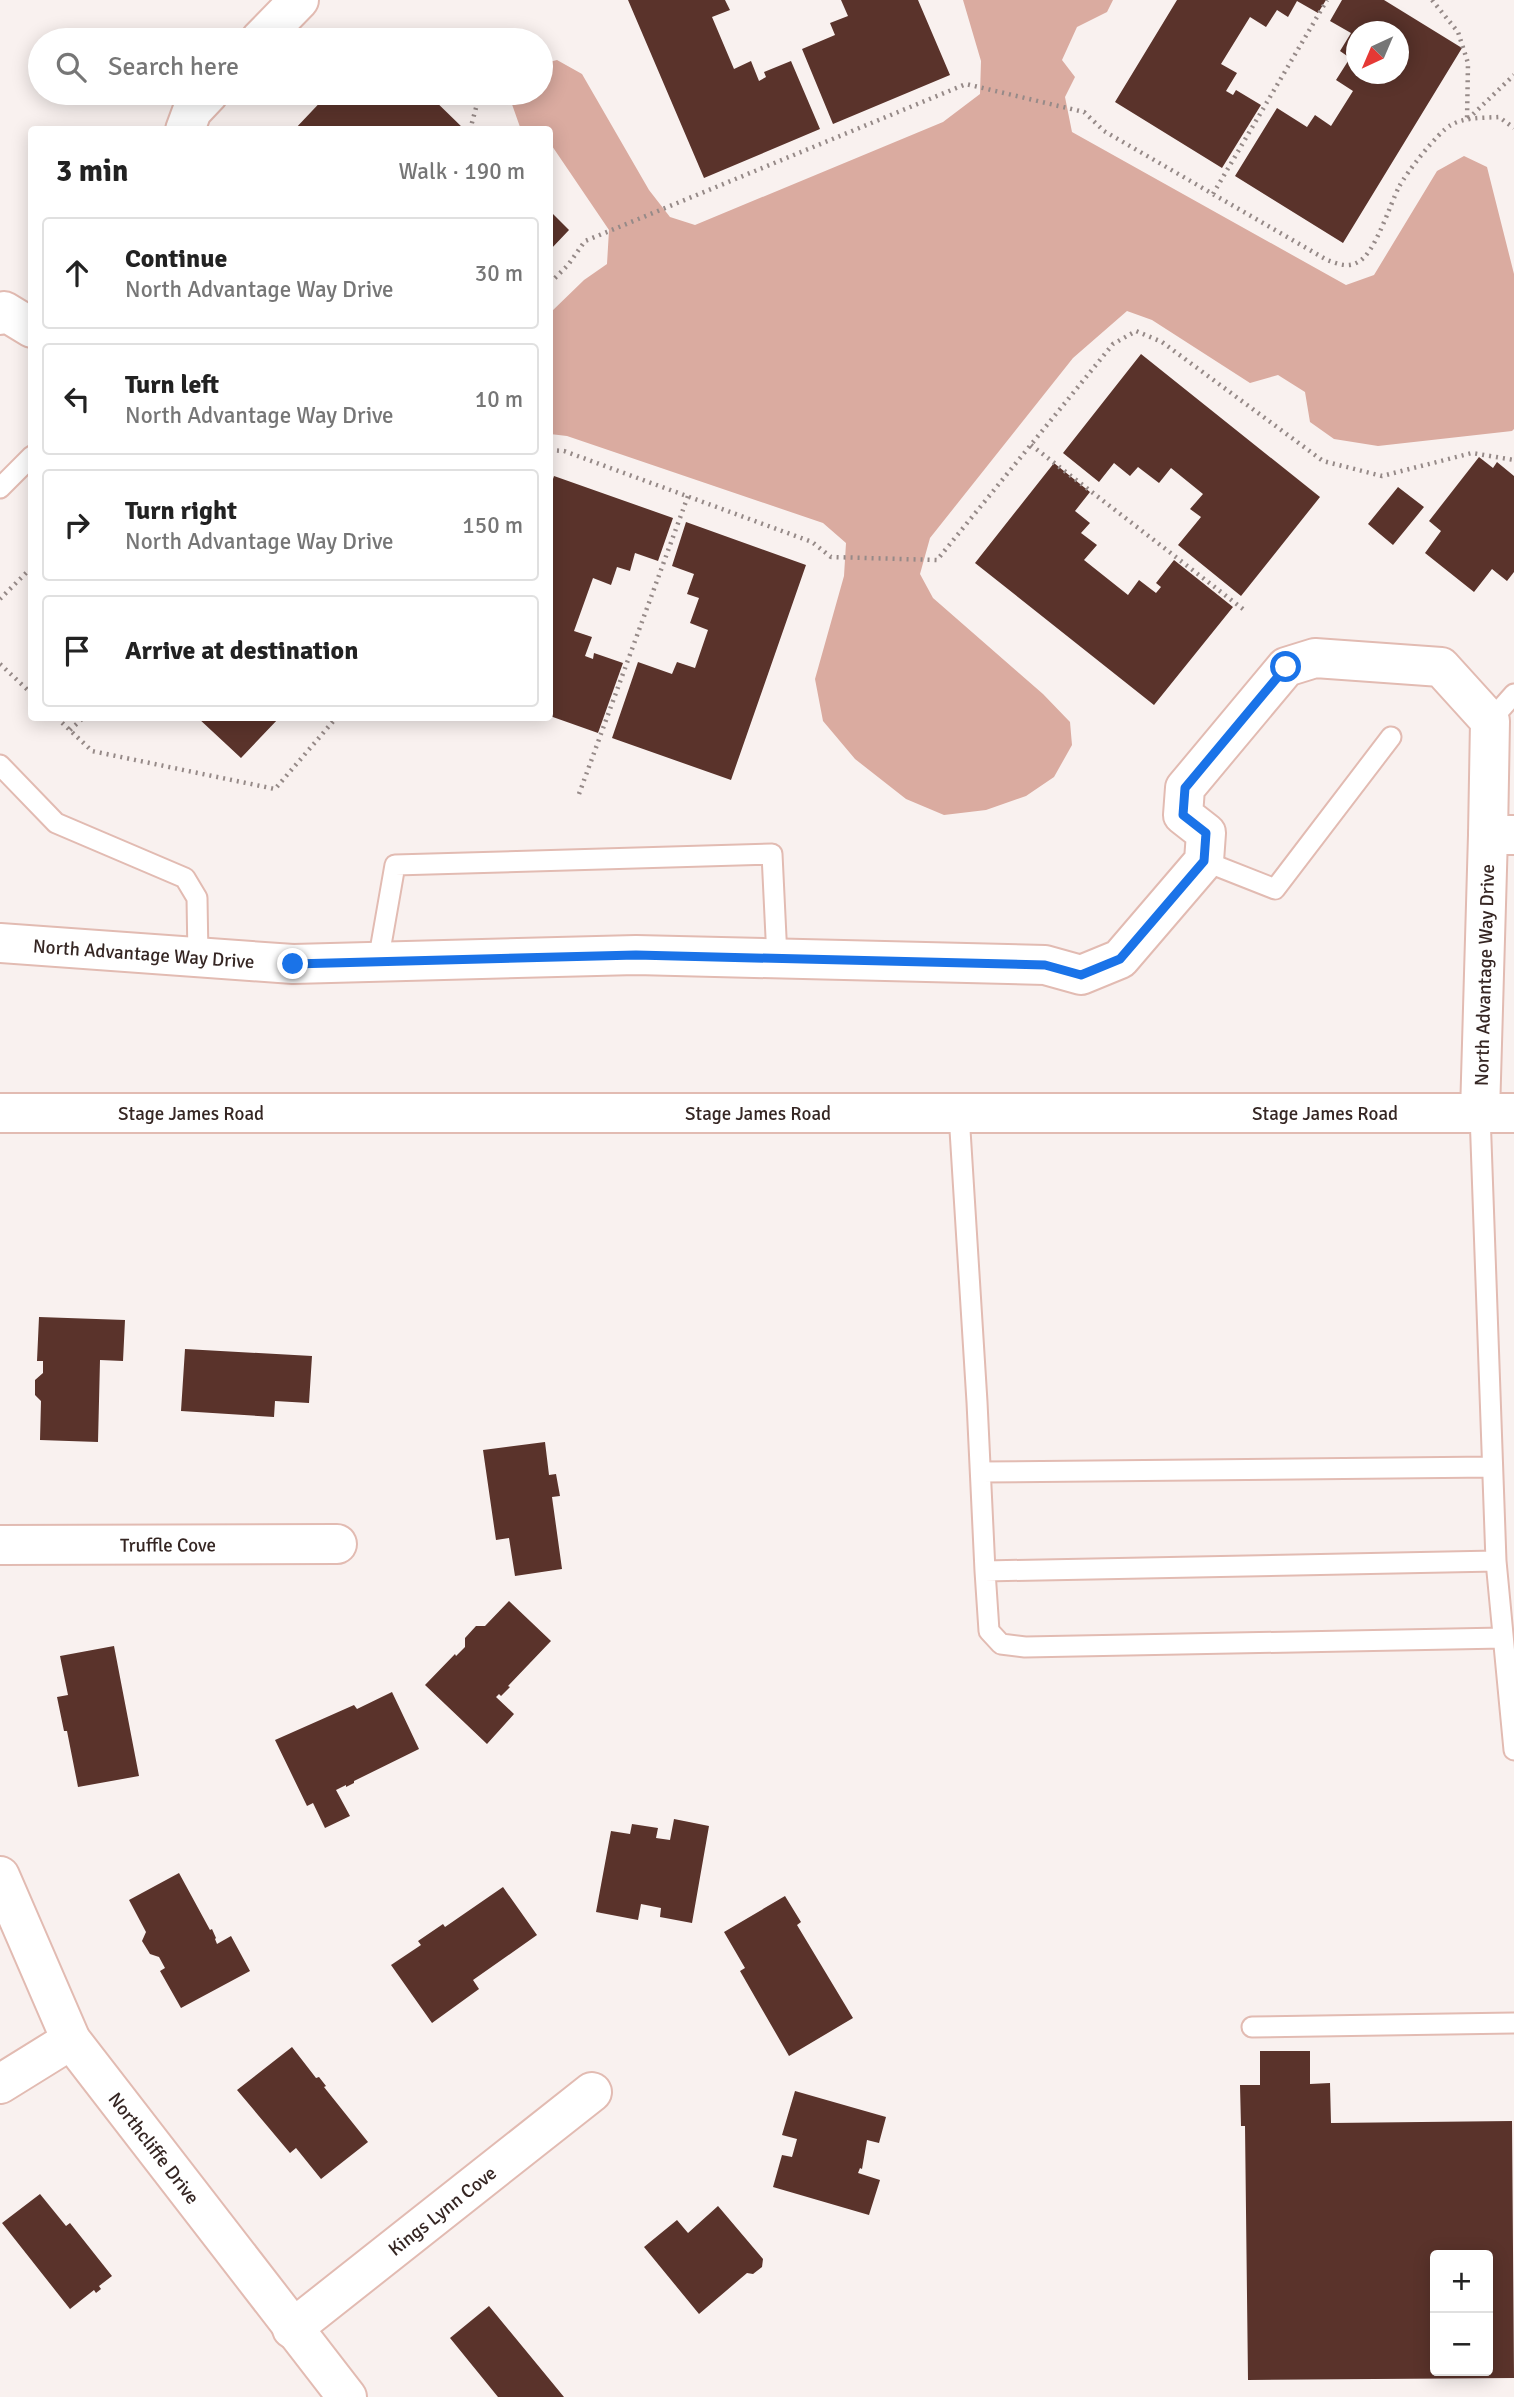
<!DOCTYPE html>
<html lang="en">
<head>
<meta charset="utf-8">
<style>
  :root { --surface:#fff; --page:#f2f2f2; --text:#222; --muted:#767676; --line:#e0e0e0 }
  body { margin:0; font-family:Signika,sans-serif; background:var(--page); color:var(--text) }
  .controls { position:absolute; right:21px; bottom:21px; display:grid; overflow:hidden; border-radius:7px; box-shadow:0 4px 18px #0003 }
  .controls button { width:63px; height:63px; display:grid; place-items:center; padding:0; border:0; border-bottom:2px solid var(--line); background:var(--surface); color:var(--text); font:35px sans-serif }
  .compass { position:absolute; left:1346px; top:21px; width:63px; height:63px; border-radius:50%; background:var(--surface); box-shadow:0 4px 18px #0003; rotate:224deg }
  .stop { position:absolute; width:21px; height:21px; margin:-16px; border:5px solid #1a73e8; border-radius:50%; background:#fff }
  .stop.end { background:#1a73e8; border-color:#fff; box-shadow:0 2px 7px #0008 }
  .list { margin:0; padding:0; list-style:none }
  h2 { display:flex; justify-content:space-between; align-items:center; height:91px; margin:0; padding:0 28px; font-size:30px }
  h2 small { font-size:23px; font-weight:400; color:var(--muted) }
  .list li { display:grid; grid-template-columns:46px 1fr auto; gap:21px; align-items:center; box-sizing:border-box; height:112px; margin:0 14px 14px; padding:0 14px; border:2px solid var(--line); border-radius:7px }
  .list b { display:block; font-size:26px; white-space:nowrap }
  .list p { margin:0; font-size:23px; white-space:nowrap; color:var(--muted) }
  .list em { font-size:23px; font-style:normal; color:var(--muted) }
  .icon { flex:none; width:38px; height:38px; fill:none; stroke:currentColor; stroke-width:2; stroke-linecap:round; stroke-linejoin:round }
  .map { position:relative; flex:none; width:1514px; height:2397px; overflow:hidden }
  .search { position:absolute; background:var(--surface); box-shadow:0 4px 18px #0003; left:28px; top:28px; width:525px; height:77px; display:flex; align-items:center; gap:18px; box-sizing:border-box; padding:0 24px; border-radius:38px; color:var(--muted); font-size:26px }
  .panel { position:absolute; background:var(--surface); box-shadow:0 4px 18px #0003; left:28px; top:126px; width:525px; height:595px; border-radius:7px }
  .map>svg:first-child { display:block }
  .water { fill:#daaba0 }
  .building { fill:#5a332b; fill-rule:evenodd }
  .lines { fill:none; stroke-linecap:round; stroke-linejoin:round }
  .service-casing { stroke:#e2bbb2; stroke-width:23 }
  .minor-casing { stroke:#e2bbb2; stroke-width:42 }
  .secondary-casing { stroke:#e2bbb2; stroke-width:42 }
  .path { stroke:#968a88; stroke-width:4.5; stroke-dasharray:2 5; stroke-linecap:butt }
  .service { stroke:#fff; stroke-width:19 }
  .minor { stroke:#fff; stroke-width:38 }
  .secondary { stroke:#fff; stroke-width:38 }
  .route { stroke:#1a73e8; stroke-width:9 }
  .labels { text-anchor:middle; stroke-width:7; stroke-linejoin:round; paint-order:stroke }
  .street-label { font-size:19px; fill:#352623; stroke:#f9f1ef }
</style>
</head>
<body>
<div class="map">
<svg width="1514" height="2397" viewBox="0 0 1514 2397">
  <rect width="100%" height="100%" fill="#f9f1ef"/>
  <path class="water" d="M963,0h150l-6,12 -30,15 -15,33 13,17 -10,20 7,35 274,153 28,-10 63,-104 27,-15 23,11 27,107v155l-2,2 -134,15 -44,-7 -24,-17 -5,-30 -27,-17 -28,8 -98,-63 -25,-9 -54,47 -143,180 -10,36 13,24 110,96 27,28 2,23 -18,32 -28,19 -40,14 -42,5 -38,-16 -51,-40 -32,-38 -8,-42 29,-103 2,-33 -23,-20 -256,-87 -17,-2v-121l34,-33 23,-16 2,-34 -59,-87v-13l-26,-1 -4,-2 -12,-34h33v-29l16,-4 25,14 67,116 21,27 25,8 248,-103 37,-28 1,-33z"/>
  <path class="building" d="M628,0h97l5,10 -18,7 22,52 17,-8 8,20 7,-4 -2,-5 27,-11 29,68 -116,49z
    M841,0h77l32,75 -117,49 -31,-75 33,-14 -5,-12 18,-7z
    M1177,0h149l-8,13 -21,-12 -9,16 -11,-7 -11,17 -16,-10 -29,47 16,9 -11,18 7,4 3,-5 25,15 -39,63 -107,-66z
    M1342,0h42l78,48 -119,195 -108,-67 42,-68 30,19 8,-12 16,11 22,-35 -17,-11 14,-22 -10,-7 11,-18 -21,-12zM1356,32h42v42h-42z
    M329,93h98l38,37h-171z
    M550,211l19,19 -19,20z
    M1141,354l179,143 -79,99 -63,-51 23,-28 -11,-8 13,-15 -32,-26 -12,15 -21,-16 -8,9 -16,-13 -15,19 -36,-29z
    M1479,457l14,11 4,-6 17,14v96l-7,9 -15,-12 -18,23 -49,-39 16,-22 -12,-10z
    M1054,463l36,29 -15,19 15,12 -9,10 16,12 -13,15 44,35 11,-15 17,13 5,-6 -5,-4 18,-23 59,47 -79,98 -179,-142z
    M554,476l119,42 -15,43 -23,-8 -5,18 -13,-4 -6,18 -18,-7 -19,53 18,6 -7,19 8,3 1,-6 29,10 -25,70 -48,-17v-228z
    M1398,487l26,20 -31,38 -25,-21z
    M686,522l120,43 -75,215 -119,-42 26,-76 34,12 5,-12 18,6 13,-38 -18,-7 9,-25 -12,-4 7,-20 -22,-8z
    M198,718h81l-38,40z
    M39,1317l86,3 -2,41 -23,-1 -2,82 -58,-2 1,-39 -6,-6v-15l8,-7v-12h-6z
    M185,1349l127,7 -3,47 -34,-2 -1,16 -93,-6z
    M545,1442l4,33 7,-1 4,22 -8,1 10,72 -47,7 -6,-38 -13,2 -13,-90z
    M509,1601l42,40 -43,45 2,1 -9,9 -2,-2 -3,3 18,17 -27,30 -62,-59 30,-31 1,2 9,-9v-9l11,-12h9z
    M114,1646l25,130 -61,11 -11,-56h-3l-7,-34 11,-2 -8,-39z
    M392,1692l27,57 -65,32v2l-8,4v-2l-10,5 14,26 -25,12 -12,-25 -6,3 -32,-66 79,-35 3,4z
    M674,1819l35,7 -17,97 -32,-6 1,-9 -20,-4 -3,16 -42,-8 15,-81 19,3 2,-10 26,4 -2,10 14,2z
    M179,1873l31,57 2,-1 4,9 -1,1 2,5 14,-8 19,35 -69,37 -21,-37 5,-3 -6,-11 -9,-3 -8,-13 4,-9 -17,-32z
    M503,1887l34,48 -64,45 6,9 -47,34 -41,-58 30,-20 -3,-4 25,-17 2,3z
    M785,1896l16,26 -4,3 56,93 -64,38 -49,-85 5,-3 -21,-36z
    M292,2047l24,31 3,-1 7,9 -2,1 44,55 -47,37 -25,-31 -6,5 -53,-63z
    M1260,2051h50v33l20,-1 1,40 181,-2 2,257 -266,2 -3,-254h-4l-1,-41h20zM1435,2255h53v116h-53z
    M795,2091l91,26 -7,26 -12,-3 -5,29 -2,-1 -2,5 22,7 -11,35 -96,-28 9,-32 10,2 5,-18 -15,-4z
    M40,2194l26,32 4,-3 42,53 -13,10 2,3 -5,4 -2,-3 -24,19 -68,-86z
    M718,2206l45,53 -1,8 -9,7 -6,-1 -48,41 -55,-67 33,-27 11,13z
    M489,2306l75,91h-66l-48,-59z"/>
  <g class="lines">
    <g class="service-casing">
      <path id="service" d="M0,488l32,-32
        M1490,721l24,-27
        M0,765l56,58 129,55 12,20 1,59
        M1204,861l71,28 116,-152
        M378,962l17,-97 377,-11 5,104
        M959,1114l18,288 8,169 511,-10 -16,-448
        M981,1472l511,-5
        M1496,1561l18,189
        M985,1571l4,60 12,13 24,3 478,-9
        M1252,2027l262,-4"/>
    </g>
    <g class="minor-casing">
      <g id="minor">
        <path d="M260,40l39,-40"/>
        <path d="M185,130l7,-19 17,-18"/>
        <path d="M0,315l4,-4 28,17"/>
        <path id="s1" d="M0,943l293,21 343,-9 409,10 36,10 39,-16 84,-98 2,-28 -23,-18 2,-27 101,-121 29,-9 126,9 49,54 -2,114h26"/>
        <path id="s2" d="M1480,1113l8,-278"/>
        <path id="s3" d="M0,1545l337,-1"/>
        <path id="s4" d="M0,1876l71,164 276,357"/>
        <path d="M0,2084l71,-44"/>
        <path id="s5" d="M292,2329l300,-237"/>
      </g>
    </g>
    <g class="secondary-casing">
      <g id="secondary">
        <path id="s6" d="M0,1113h1514"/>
      </g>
    </g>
    <path class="path" d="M1432,0l26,32 10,31 -1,57
      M1468,119l46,-44
      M470,130l10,-37
      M1213,194l114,-194
      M550,283l18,-18 17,-24 381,-157 118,28 20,19 223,129c11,4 21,8 31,2 17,-8 32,-58 41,-75 7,-14 39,-55 52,-62 14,-8 32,-7 48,-8l15,11
      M1031,445l212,164
      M550,450l14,1 248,91 19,15 106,3 176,-216 23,-13 26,11 161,119 59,15 90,-23 42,7
      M0,599l32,-32
      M0,664l32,30
      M57,718l35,33 183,38 61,-71
      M70,730l13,-12
      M579,794l109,-298"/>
    <use href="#service" class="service"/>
    <use href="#minor" class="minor"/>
    <use href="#secondary" class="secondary"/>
  </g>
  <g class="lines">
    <path class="route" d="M293,964l343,-9 409,10 36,10 39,-16 84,-98 2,-28 -23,-18 2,-27 101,-121"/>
  </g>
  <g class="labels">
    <g class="street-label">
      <text dy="7" stroke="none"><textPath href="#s1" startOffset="144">North Advantage Way Drive</textPath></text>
      <text dy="7" stroke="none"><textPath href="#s2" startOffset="138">North Advantage Way Drive</textPath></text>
      <text dy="7" stroke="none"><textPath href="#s6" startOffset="191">Stage James Road</textPath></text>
      <text dy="7" stroke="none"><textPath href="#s6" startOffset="758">Stage James Road</textPath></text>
      <text dy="7" stroke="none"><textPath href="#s6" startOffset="1325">Stage James Road</textPath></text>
      <text dy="7" stroke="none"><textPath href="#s3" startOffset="168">Truffle Cove</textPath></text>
      <text dy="7" stroke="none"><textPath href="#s4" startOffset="315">Northcliffe Drive</textPath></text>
      <text dy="7" stroke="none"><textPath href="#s5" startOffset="191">Kings Lynn Cove</textPath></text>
    </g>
  </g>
</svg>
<div class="controls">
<button>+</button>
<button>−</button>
</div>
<svg class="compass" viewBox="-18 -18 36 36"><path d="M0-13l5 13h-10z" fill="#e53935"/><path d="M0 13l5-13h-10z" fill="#767676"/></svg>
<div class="stop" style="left:1286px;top:667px"></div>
<div class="stop end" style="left:293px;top:964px"></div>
<div class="search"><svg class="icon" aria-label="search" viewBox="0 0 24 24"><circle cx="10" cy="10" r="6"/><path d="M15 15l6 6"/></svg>Search here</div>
<section class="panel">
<h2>3 min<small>Walk · 190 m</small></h2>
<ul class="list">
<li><svg class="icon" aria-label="ahead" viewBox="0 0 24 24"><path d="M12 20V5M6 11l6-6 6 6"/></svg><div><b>Continue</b><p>North Advantage Way Drive</p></div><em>30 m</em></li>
<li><svg class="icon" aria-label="left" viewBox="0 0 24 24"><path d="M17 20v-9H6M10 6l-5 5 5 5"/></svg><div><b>Turn left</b><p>North Advantage Way Drive</p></div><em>10 m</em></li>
<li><svg class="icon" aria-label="right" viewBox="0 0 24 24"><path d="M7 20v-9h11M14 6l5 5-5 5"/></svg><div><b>Turn right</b><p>North Advantage Way Drive</p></div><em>150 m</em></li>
<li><svg class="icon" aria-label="arrive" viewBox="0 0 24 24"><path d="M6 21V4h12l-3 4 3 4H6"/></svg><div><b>Arrive at destination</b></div></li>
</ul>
</section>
</div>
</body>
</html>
